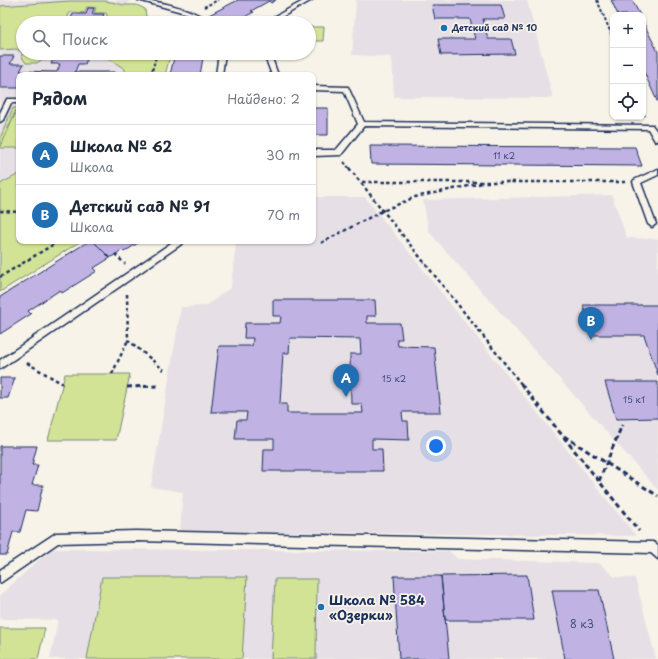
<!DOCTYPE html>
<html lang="ru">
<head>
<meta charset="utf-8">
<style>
  :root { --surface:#fff; --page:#f2f2f3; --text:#1f2937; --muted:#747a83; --line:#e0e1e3; --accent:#1f6fb2 }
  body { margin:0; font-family:"Playpen Sans",sans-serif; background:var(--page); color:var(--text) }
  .controls { position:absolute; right:12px; top:12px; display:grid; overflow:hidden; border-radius:8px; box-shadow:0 1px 3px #0004 }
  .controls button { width:36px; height:36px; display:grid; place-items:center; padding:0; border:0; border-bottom:1px solid var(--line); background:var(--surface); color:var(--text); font:20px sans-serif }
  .you { position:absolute; left:436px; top:446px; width:14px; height:14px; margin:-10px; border:3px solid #fff; border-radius:50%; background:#1a73e8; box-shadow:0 0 0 6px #1a73e833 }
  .badge { display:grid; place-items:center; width:26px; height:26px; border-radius:50%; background:var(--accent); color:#fff; font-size:13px; font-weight:700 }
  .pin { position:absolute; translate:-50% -33px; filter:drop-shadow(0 1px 2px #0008) }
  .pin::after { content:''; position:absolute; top:21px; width:14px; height:12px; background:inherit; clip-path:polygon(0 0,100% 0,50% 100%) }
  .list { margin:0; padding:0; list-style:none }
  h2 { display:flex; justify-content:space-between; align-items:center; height:52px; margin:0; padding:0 16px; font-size:17px }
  h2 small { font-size:13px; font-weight:400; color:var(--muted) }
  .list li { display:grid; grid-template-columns:26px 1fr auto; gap:12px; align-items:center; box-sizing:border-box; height:60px; padding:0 16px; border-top:1px solid var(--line) }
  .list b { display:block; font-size:15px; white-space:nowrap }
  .list p { margin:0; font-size:13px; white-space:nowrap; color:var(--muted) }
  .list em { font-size:13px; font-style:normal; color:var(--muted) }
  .icon { flex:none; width:22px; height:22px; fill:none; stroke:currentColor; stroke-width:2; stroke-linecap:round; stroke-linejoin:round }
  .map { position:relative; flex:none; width:658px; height:659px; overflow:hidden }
  .search { position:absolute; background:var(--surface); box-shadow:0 1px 3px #0004; left:16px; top:16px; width:300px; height:44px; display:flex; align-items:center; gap:10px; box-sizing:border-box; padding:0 14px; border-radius:22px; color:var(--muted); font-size:15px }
  .panel { position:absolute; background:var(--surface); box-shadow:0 1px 3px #0004; left:16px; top:72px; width:300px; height:172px; border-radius:8px }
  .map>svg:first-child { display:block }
  .built { fill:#e6e0e6 }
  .green { fill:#d2e396; stroke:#76897a }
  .building { fill:#c0b2e3; stroke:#1b2f5e; fill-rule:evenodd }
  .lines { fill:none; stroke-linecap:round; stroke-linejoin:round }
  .service-casing { stroke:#1b2f5e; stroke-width:3 }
  .path-far2 { stroke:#1b2f5e; stroke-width:2; stroke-dasharray:3 2; stroke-linecap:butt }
  .path-far1 { stroke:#1b2f5e; stroke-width:2.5; stroke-dasharray:3.5 3; stroke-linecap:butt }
  .path { stroke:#1b2f5e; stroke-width:3; stroke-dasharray:5 3.5; stroke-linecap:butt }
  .service { fill:#f7f3e8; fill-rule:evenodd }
  .poi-dot { fill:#1f6fb2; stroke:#f7f3e8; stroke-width:1.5 }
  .labels { text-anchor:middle; stroke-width:3.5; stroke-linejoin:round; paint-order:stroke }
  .far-poi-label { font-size:9px; font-weight:bold; fill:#1b2f5e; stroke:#f7f3e8; text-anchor:start }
  .number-label { font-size:9px; fill:#44507f }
  .near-number-label { font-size:11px; fill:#44507f }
  .near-poi-label { font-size:13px; font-weight:bold; fill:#1b2f5e; stroke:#f7f3e8; text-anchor:start }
</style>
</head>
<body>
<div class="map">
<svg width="658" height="659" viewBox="0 0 658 659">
  <rect width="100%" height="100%" fill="#f7f3e8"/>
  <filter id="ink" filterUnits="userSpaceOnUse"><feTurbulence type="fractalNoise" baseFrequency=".025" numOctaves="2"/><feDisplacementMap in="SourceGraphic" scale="8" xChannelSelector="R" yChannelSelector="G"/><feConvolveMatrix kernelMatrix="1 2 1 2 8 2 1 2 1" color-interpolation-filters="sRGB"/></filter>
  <g filter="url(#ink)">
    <path class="built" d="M0,0h130l-8,23h-99v30h89l14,16 -2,6h-105v99l-19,10z
      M356,0h171l26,98 -159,-1 -2,-40 -40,-2z
      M612,195l15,43 31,1v251l-229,-258 -6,-32z
      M313,197h52l271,339 -456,-5 3,-39 -32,-5 30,-180 25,-1 25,-19 5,-46h77z
      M51,549l398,2 9,8 141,4 16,14 20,1 21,81h-606l8,-39 -58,-1v-24z"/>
    <path class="green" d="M69,1h37l18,4h13l8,4 1,8 -7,6h-29l-4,-10h-12l2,-5 -9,-1 -3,6 -14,-1 -5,11h-42v30h24l-2,4 -8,6h-11l-4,-6v-5l-6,-3 -16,1v-44z
      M309,27h15l-1,14h-14z
      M100,53h71l-6,22h-41l1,-6z
      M13,108h6v2h-3l-16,37v-9z
      M15,114h4v34h-19z
      M19,174v67h62l-81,51v-108z
      M65,374h65l-14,66h-68z
      M102,577h145l-5,82h-155z
      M275,579h42l-1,80h-45z
      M0,628h45l-7,31h-38z"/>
    <path class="building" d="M238,0h38l-5,3 -2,-2 -18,10 3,1 -21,11h-18l-10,-6z
      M611,0h21l8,15h-22z
      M432,5h69l4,14h-22l5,20h23l4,15 -74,1 -3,-16h37l-5,-20h-35z
      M88,8h6l-2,6h12l-4,9h-31l4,-9h13z
      M207,18l8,5h-21l6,-1z
      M643,22l15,30v51l-15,-33z
      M56,53h33l-4,11h-7l-3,8h40l-1,3h-95v13h-19v-32h14l-4,8h14l-4,7 37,1 3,-8h-9z
      M175,53h25v5h3l-3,17h-30z
      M313,108h15v27h-15z
      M370,146l265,1 7,19 -271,-2z
      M89,241h4l17,17 -16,10 3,3 -35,22 -2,-3 -32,21 3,3 -31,20v-37z
      M93,241h48l-17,11 -2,-2 -12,8z
      M273,300h102l1,16h-9v7h33l2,16h-5l1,7 36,1 7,65h-39l1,9h5l1,19 -37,-1v10h10l1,22h-120l1,-22h10v-10h-39l2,-19h9l1,-8h-36l8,-66h33l1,-8h-9l1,-15h35l1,-7h-8zM290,338l70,1 1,15h-11l1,50h11l1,9h-76v-9h-7l3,-51h6z
      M583,305h75v70l-14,-40h-52z
      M0,378h15l-7,20h-8z
      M605,382h53v36l-42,1z
      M0,446h37l-5,19h6l-6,20h11l-6,26 -11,-1 -6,22h-7l-6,23h-7z
      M527,575l7,45h-89l-4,-44z
      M394,576h47l8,83h-50z
      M552,590h47l15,69h-49z"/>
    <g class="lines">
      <g class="service-casing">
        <path id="service" d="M138,0c17,0 56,9 68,20l-5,1 -12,-7z
          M305,0h7l-41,23h-8z
          M219,53h6l-3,22h-6z
          M260,53h6l7,8 5,14h-6l-5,-13z
          M313,86l35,1 16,35 286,3h2l6,8v8h-3l-7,-12 -284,-3 -23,29 -28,1v-6h23l22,-26 -14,-33 -31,-1z
          M7,99h12v4h-8l-8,17 -3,2v-9z
          M658,169v6l-17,8 15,41 -4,3 -4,-3 -15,-42 1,-2z
          M174,241h10l-1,2 -183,126v-9z
          M136,531l517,11 5,3v14l-7,-6 -515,-12 -78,2 -58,40v-13l56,-37z"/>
      </g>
      <path class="path-far2" d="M597,0l16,38
        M204,7l14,-7
        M151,75l6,-22
        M643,110l2,6
        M344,162l6,7"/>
      <path class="path-far1" d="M349,168l173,217
        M362,182h263
        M0,211l19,1
        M321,243l57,-30 37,-16 68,-14
        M115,254l10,10
        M0,277l59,-36
        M127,294l1,46 36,30
        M27,363l36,21
        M112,374l16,-34"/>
      <path class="path" d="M521,384l118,147
        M127,387l34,-1
        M564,436l94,60
        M599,481l23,-56"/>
      <use href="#service" class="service"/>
    </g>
  </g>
  <g class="poi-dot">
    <circle cx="444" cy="28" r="4"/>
    <circle cx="321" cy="607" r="4"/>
  </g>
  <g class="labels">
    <g class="far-poi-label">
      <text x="452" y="31">Детский сад № 10</text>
    </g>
    <g class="number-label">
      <text x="504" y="159">11 к2</text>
      <text x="394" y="382">15 к2</text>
      <text x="634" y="403">15 к1</text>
    </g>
    <g class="near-number-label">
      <text x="582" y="628">8 к3</text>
    </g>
    <g class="near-poi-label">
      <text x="329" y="605">Школа № 584<tspan x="329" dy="15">«Озерки»</tspan></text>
    </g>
  </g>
</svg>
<div class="controls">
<button>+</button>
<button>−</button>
<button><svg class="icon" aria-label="locate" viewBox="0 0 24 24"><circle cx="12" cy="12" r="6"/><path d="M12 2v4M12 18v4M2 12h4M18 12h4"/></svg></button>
</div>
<div class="you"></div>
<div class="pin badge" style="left:346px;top:397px">A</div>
<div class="pin badge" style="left:591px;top:340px">B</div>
<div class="search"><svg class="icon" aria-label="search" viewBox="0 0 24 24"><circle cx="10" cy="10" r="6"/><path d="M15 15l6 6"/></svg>Поиск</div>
<section class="panel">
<h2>Рядом<small>Найдено: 2</small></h2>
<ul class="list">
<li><span class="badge">A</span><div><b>Школа № 62</b><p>Школа</p></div><em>30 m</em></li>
<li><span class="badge">B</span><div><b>Детский сад № 91</b><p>Школа</p></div><em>70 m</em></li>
</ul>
</section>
</div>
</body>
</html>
